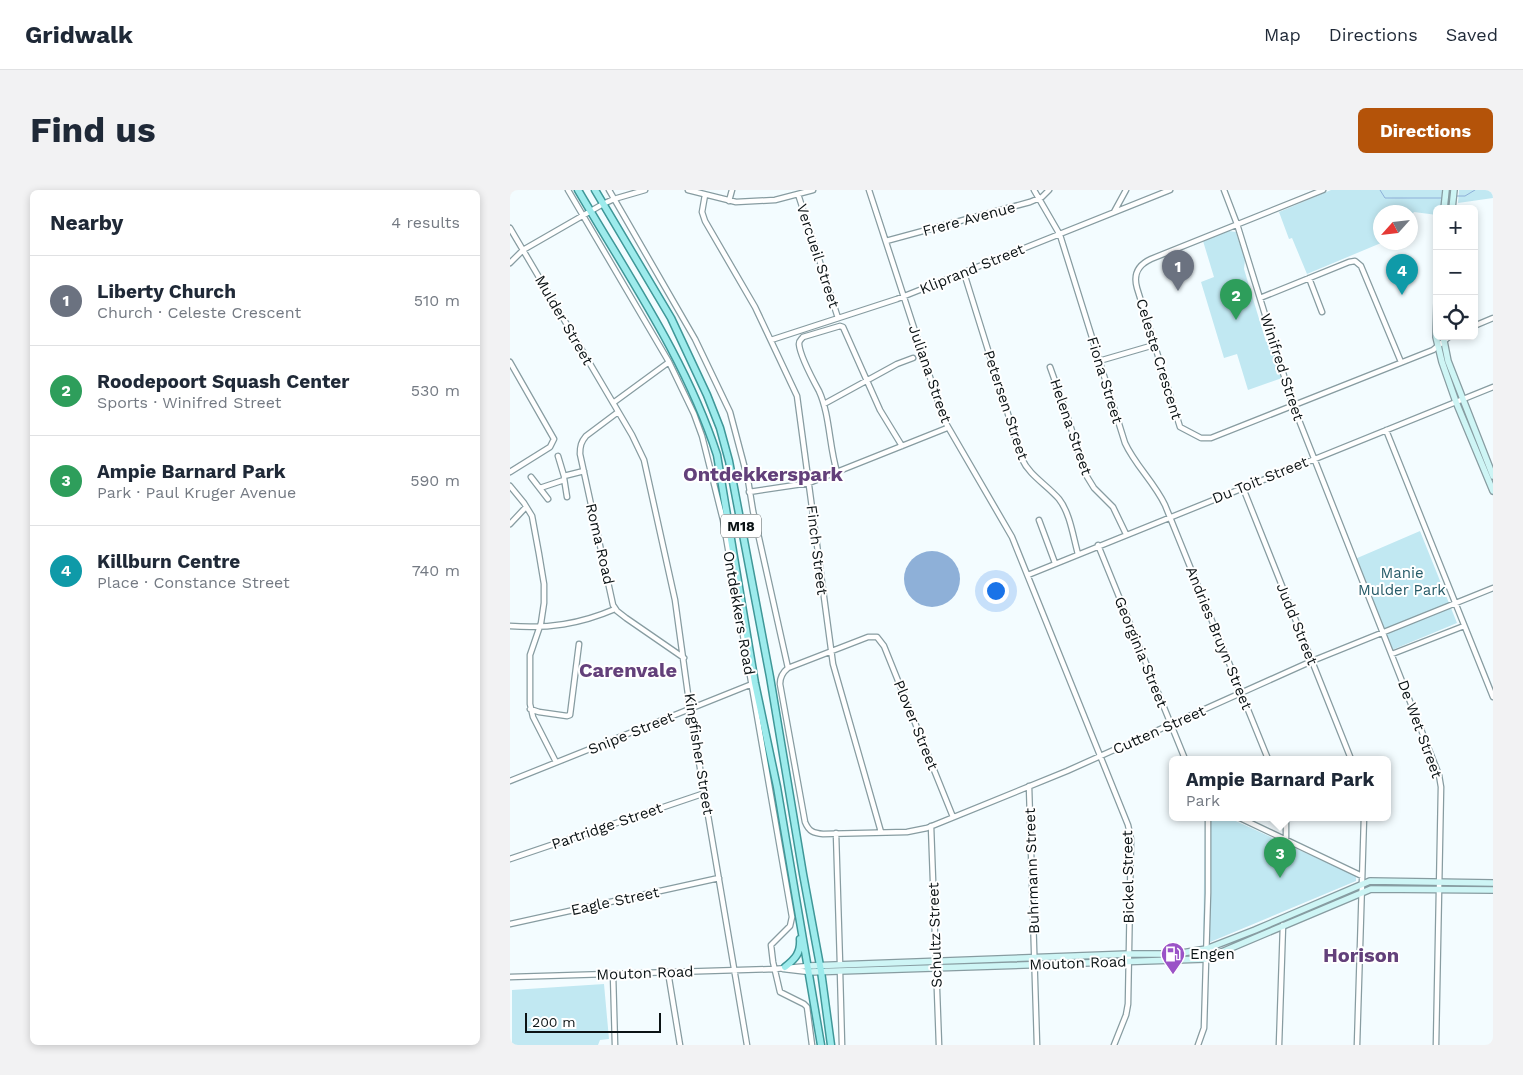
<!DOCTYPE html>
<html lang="en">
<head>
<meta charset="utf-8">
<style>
  :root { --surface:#fff; --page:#f2f2f3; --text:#1f2937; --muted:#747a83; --line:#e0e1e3; --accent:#b45309 }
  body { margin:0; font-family:"Work Sans",sans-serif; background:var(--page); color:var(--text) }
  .controls { position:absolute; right:15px; top:15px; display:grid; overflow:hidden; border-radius:8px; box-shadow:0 2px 8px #0003 }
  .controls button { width:45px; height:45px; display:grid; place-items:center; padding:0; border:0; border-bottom:1px solid var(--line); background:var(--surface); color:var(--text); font:25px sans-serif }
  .compass { position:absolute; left:863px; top:15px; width:45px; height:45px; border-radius:50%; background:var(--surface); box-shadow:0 2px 8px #0003; rotate:243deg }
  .scale { position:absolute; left:15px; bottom:12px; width:136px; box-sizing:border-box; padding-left:5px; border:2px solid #0b1315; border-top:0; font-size:14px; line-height:18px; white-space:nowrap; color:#0b1315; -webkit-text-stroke:4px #fff; paint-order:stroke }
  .you { position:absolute; left:485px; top:400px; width:18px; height:18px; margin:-12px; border:4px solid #fff; border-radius:50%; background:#1a73e8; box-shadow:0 0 0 8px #1a73e833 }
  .badge { display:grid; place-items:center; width:32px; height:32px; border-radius:50%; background:var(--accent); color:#fff; font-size:16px; font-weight:700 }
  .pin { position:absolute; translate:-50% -41px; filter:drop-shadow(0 1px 2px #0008) }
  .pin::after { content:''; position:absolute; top:26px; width:18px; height:15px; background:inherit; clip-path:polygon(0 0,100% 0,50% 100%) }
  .popup { position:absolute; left:659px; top:566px; width:222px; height:65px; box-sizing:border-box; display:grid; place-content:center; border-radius:8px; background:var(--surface); filter:drop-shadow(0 1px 4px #0005); font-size:16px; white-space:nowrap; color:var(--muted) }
  .popup b { font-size:19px; color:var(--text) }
  .popup::after { content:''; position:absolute; left:50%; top:100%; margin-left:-10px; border:10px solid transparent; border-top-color:var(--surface) }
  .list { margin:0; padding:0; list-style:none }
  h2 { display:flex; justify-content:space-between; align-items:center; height:65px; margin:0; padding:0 20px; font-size:21px }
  h2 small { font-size:16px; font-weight:400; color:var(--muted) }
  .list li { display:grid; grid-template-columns:32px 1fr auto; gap:15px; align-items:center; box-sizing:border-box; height:90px; padding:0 20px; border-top:1px solid var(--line) }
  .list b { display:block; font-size:19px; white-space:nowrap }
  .list p { margin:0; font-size:16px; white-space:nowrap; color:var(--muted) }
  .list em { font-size:16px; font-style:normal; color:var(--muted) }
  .icon { flex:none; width:28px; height:28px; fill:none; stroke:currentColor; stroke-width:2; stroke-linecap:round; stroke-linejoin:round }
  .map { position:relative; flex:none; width:983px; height:855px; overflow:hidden; border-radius:8px }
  header { display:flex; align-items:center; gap:30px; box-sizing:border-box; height:70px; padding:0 25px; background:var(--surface); border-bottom:1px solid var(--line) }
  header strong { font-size:24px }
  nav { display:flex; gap:28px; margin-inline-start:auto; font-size:18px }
  .intro { display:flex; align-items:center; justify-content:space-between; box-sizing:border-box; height:120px; padding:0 30px }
  h1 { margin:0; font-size:35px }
  .button { padding:12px 22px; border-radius:8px; background:var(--accent); color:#fff; font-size:18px; font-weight:700 }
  main { display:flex; gap:30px; padding:0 30px }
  aside { flex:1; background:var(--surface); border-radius:8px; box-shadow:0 2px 8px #0003 }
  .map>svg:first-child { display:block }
  .green { fill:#c1e8f2 }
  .water { fill:#8eb0d8 }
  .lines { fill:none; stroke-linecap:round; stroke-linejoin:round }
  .stream { stroke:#8eb0d8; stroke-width:1 }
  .street-casing { stroke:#879ca1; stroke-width:7 }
  .secondary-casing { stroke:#879ca1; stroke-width:8 }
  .primary-casing { stroke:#3f9798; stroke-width:9 }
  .street { stroke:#fff; stroke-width:4.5 }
  .secondary { stroke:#cef5f5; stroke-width:5.5 }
  .primary { stroke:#9debec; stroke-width:6 }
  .labels { text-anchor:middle; stroke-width:4; stroke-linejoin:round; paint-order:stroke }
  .shield { fill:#fff; stroke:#545a5b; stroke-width:1 }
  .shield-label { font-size:14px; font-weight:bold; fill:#0b1315 }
  .street-label { font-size:15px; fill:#0b1315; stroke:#fff }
  .park-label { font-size:15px; fill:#265b68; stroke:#fff }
  .poi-label { font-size:15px; fill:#0b1315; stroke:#fff; text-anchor:start }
  .district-label { font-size:20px; font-weight:bold; fill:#63407a; stroke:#fff }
</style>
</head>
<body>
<header>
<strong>Gridwalk</strong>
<nav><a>Map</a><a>Directions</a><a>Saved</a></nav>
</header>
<div class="intro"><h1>Find us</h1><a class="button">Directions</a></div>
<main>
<aside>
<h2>Nearby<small>4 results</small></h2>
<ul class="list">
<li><span class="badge" style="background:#6b7280">1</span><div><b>Liberty Church</b><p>Church · Celeste Crescent</p></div><em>510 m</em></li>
<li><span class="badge" style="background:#2e9e5b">2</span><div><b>Roodepoort Squash Center</b><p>Sports · Winifred Street</p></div><em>530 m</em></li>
<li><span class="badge" style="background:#2e9e5b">3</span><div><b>Ampie Barnard Park</b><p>Park · Paul Kruger Avenue</p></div><em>590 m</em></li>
<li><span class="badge" style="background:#0f9aa8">4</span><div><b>Killburn Centre</b><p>Place · Constance Street</p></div><em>740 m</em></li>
</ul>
</aside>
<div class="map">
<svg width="983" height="855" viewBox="0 0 983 855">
  <rect width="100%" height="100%" fill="#f3fcff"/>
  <path class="green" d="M821,0h112l-1,19h-5v6l-23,-3 -3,4v-4h-30v31l-74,31 -15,-36 -3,1 -10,-27z
    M949,0h34v8l-35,5z
    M719,41l7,1 9,28 -1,9 22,73 5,-1 11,37 -34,12 -11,-36 -13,4 -23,-76 13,-5 -11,-36z
    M910,341l37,92 -65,27 -37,-91z
    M695,627h22l129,59v5l-153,64z
    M94,794l5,55 -9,1 -2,5h-86v-55z"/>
  <path class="water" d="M394 389a28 28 0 1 1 56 0a28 28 0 1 1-56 0Z"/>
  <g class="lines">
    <path class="stream" d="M870,0l5,8h56
      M947,6h8l10,-6"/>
    <g class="street-casing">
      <path id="street" d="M58,0l101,172 25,52 8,22 21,84 69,397 -2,9 -19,19 2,17 7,30 24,12 3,3 5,38
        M99,0l86,149 35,73 18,68 5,31 35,157
        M178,0l48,12 39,-2 38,-10
        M359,0l75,230 68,117 116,288 3,14 -3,165 -2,11 -12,30
        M524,0l26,45 65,208c10,22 29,39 40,62l103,254
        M714,0l13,34 56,181 146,370 2,12 -5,258
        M813,0l-172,69c-13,6 -18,15 -14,29l43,139 21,11h10l222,-88 17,-14
        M288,4l40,124
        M195,5l-3,17 3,9 50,86 42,89 36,268 48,168
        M219,11l3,-11
        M604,22l12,-22
        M0,38l122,207 12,25 31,140 15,109 57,336
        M376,51l144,-39 12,-5 7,-7
        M0,73l13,-13 80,-46 11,-5 31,-9
        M454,83l58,186c7,16 25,26 37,40 11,14 14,37 19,55
        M799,88l13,34
        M750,108l89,-36 6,-1 6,5 40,96
        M964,136l19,-8
        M261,150l126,-41 273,-109
        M589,171l55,-16
        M0,172l44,77 -4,8 -40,25
        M540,177l15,42 21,66 8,13 19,19 13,27
        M103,213l56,-41
        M314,214l73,-40 16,-6
        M108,222l-32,24c-5,6 -6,10 -6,18l33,151 4,6 9,7 58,40
        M876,240l107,267
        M48,266l6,20 20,-5
        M327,282c-8,-26 -7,-57 -18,-81 -6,-11 -19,-35 -20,-47 0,-4 2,-4 4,-7l37,-11 3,1 37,83 22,36
        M21,287l17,22
        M54,288l3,19
        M0,296l14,17 8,13 7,38 5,30v19l-3,20 -11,32v49l3,13 23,45
        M30,298l24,-8
        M733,298l108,271
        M239,302l60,-9 138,-55
        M529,330l16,43
        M0,334l16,-17
        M588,355l87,214
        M518,385l465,-188
        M0,436c38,3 70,-2 105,-17
        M882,464l72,-28
        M20,519l9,3 28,4 3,-1 9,-71
        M0,591l242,-97
        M519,596l8,259
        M443,627l-69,-171 -7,-9h-9l-80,31c-5,4 -8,9 -8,16l25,138c4,10 9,11 18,12l84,-2 20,-4 140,-57 245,-110 181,-73
        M728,627l124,59
        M421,636l8,219
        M326,643l4,131
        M776,650v-23
        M0,669l195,-66
        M0,734l209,-46
        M273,779l26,3
        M330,781l2,74
        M158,782l12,73
        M103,784l2,71
        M0,787l265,-8 33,-3
        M688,855l6,-17 4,-135v-76
        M769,855l4,-120
        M847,855l7,-228"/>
    </g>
    <g class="secondary-casing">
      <path id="secondary" d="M934,19l2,-19
        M942,19l2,-19
        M927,113l-1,34 6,25 14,40 37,89
        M933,146l5,25 45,115
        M298,776l321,-12h47l30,-5 49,-19 115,-49 123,2
        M299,782l396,-13 166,-70 122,1"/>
    </g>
    <g class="primary-casing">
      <path id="primary" d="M68,0c50,86 108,169 139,265l38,228 22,104 44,258
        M85,0l76,128 36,77 13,33 9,33 41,216 33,197 18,97 10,74
        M275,777c10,-8 16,-14 15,-28"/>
    </g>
    <use href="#street" class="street"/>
    <use href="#secondary" class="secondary"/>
    <use href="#primary" class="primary"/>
  </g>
  <defs>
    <g id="fuel-pin" transform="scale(1.25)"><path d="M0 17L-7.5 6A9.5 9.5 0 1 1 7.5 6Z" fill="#9b53c7" stroke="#fff"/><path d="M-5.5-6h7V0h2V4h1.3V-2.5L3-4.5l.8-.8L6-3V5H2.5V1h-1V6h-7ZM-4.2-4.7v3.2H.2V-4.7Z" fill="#fff"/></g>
  </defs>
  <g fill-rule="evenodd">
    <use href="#fuel-pin" x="663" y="764"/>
  </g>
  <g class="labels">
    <rect class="shield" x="211" y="324.5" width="40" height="23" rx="4"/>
    <g class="shield-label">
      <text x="231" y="341">M18</text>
    </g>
    <g class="street-label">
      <text transform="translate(459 29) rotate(-15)" y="5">Frere Avenue</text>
      <text transform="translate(308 66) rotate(72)" y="5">Vercueil Street</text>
      <text transform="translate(462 79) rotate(-22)" y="5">Kliprand Street</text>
      <text transform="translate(54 130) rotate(60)" y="5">Mulder Street</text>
      <text transform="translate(649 169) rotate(73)" y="5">Celeste Crescent</text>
      <text transform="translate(772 177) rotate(72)" y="5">Winifred Street</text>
      <text transform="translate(420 184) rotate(71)" y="5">Juliana Street</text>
      <text transform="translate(595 190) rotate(73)" y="5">Fiona Street</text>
      <text transform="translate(496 215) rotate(72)" y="5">Petersen Street</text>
      <text transform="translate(561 237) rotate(71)" y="5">Helena Street</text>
      <text transform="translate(750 290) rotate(-22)" y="5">Du Toit Street</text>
      <text transform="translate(90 354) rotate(77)" y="5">Roma Road</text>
      <text transform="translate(307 360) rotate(83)" y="5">Finch Street</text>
      <text transform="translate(229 423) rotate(80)" y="5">Ontdekkers Road</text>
      <text transform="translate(787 434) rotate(68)" y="5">Judd Street</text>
      <text transform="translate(709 448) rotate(68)" y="5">Andries Bruyn Street</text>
      <text transform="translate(631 462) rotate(68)" y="5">Georginia Street</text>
      <text transform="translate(406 535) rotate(68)" y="5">Plover Street</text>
      <text transform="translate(910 539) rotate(70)" y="5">De Wet Street</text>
      <text transform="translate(649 540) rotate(-24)" y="5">Cutten Street</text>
      <text transform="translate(121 543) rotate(-22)" y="5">Snipe Street</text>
      <text transform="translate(189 564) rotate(81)" y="5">Kingfisher Street</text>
      <text transform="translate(97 636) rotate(-19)" y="5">Partridge Street</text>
      <text transform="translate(522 681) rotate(-92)" y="5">Buhrmann Street</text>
      <text transform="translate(618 687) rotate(-91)" y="5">Bickel Street</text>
      <text transform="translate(105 711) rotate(-12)" y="5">Eagle Street</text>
      <text transform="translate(425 745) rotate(-92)" y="5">Schultz Street</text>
      <text transform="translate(568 773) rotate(-2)" y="5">Mouton Road</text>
      <text transform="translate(135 783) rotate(-2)" y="5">Mouton Road</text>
    </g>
    <g class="park-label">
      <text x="892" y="388">Manie<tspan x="892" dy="17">Mulder Park</tspan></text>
    </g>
    <g class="poi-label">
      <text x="680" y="769">Engen</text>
    </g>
    <g class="district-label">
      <text x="253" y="291">Ontdekkerspark</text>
      <text x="118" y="487">Carenvale</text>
      <text x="851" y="772">Horison</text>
    </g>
  </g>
</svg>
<div class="controls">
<button>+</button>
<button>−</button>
<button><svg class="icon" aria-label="locate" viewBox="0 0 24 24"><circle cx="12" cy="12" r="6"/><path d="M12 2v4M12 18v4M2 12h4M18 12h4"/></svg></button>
</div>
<svg class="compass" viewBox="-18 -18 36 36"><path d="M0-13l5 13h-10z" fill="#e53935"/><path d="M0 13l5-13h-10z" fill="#747a83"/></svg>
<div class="scale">200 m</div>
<div class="you"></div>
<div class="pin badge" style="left:668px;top:101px;background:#6b7280">1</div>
<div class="pin badge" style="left:726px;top:130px;background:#2e9e5b">2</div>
<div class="pin badge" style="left:770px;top:688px;background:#2e9e5b">3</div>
<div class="popup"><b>Ampie Barnard Park</b>Park</div>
<div class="pin badge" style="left:892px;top:105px;background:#0f9aa8">4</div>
</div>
</main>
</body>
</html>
